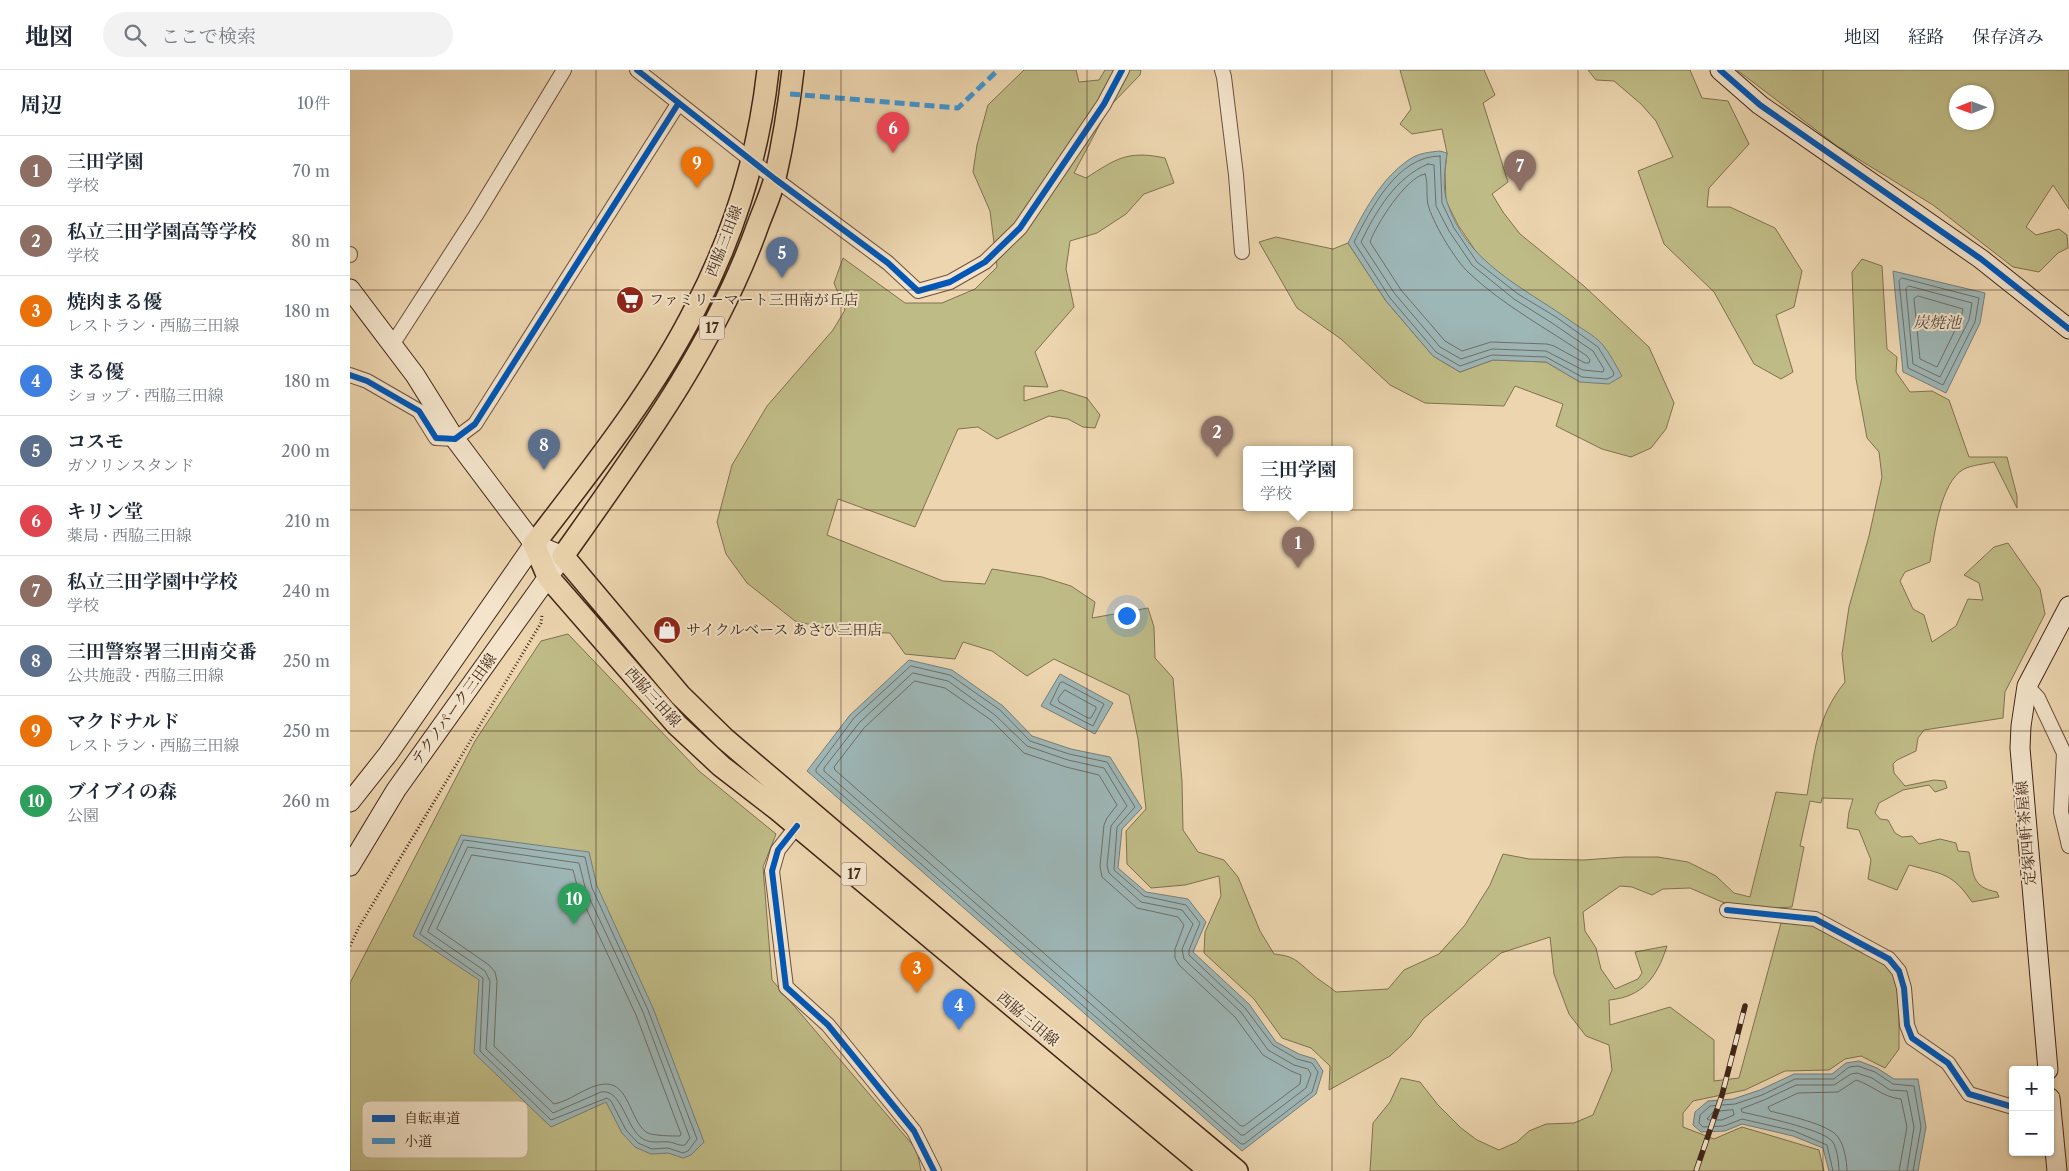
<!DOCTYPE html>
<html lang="ja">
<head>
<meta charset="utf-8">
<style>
  :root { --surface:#fff; --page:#f2f2f3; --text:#1f2937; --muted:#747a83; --line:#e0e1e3; --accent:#b45309 }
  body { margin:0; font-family:"Libre Caslon Text","Noto Serif JP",serif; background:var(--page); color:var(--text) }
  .controls { position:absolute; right:15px; bottom:15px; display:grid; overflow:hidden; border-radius:5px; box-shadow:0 1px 4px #0004 }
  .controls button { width:45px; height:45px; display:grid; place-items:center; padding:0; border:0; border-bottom:1px solid var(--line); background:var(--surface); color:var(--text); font:25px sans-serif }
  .compass { position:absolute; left:1599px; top:15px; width:45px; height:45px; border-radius:50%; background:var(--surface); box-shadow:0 1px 4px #0004; rotate:269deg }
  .you { position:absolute; left:776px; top:545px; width:18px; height:18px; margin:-12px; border:4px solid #fff; border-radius:50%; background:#1a73e8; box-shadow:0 0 0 8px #1a73e833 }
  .badge { display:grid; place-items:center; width:32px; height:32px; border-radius:50%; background:var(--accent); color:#fff; font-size:16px; font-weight:700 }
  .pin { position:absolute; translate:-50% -41px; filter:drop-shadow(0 1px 2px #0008) }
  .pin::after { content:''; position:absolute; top:26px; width:18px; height:15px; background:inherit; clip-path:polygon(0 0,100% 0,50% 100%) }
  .popup { position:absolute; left:893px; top:376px; width:110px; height:65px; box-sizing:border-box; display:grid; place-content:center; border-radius:5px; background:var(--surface); filter:drop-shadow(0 1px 4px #0005); font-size:16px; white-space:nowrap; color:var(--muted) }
  .popup b { font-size:19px; color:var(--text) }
  .popup::after { content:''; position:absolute; left:50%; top:100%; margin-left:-10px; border:10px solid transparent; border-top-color:var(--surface) }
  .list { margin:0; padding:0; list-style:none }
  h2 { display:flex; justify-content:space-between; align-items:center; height:65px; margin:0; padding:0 20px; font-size:21px }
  h2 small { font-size:16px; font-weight:400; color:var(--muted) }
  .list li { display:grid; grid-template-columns:32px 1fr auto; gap:15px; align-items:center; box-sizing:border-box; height:70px; padding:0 20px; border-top:1px solid var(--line) }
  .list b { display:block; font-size:19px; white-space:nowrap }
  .list p { margin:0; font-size:16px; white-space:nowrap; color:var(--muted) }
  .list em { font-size:16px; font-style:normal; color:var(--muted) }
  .icon { flex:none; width:28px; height:28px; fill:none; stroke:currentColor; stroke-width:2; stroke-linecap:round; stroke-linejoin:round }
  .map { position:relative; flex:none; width:1719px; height:1101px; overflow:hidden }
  header { display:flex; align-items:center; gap:30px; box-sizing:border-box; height:70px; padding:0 25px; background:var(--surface); border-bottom:1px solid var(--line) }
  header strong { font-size:24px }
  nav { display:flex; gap:28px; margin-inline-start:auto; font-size:18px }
  .search { width:350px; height:45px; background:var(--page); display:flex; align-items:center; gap:12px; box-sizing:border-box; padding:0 18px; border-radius:28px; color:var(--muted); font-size:19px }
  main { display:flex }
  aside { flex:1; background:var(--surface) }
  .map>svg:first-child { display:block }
  .green { fill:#bfbb86; stroke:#80714f; fill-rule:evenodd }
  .water { fill:#9db6b6; stroke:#797d77 }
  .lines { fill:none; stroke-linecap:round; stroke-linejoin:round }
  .shore { stroke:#706e67; stroke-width:1 }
  .street-casing { stroke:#6c523e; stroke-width:16 }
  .secondary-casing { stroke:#422718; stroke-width:21 }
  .primary-casing { stroke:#422718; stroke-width:24 }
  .path { stroke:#422718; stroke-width:3; stroke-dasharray:1 2.5; stroke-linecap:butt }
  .street { stroke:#f3e4cb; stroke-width:14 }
  .secondary { stroke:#f3e4cb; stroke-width:19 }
  .primary { stroke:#ecd5af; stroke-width:21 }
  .rail-casing { stroke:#422718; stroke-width:5.5 }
  .rail { stroke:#f3e4cb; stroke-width:4; stroke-dasharray:11; stroke-linecap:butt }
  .quiet { stroke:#3f96d4; stroke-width:5; stroke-dasharray:10 5; stroke-linecap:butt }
  .cycleway-casing { stroke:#f3e4cb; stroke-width:9 }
  .cycleway { stroke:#0057b8; stroke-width:6 }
  .grid { fill:none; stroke:#422718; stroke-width:1; stroke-opacity:0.55 }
  .labels { text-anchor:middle; stroke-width:4; stroke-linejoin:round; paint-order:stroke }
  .shield { fill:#f3e4cb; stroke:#77604e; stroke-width:1 }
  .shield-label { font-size:14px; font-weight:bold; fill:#422718 }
  .street-label { font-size:15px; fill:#422718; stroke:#f3e4cb }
  .poi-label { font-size:15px; fill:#422718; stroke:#f3e4cb; text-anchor:start }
  .water-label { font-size:16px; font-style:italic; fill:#594b40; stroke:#f3e4cb }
  .key { fill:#f3e4cb; stroke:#beab95; stroke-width:1 }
  .key-label { font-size:14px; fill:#422718 }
</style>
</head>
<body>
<header>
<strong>地図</strong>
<div class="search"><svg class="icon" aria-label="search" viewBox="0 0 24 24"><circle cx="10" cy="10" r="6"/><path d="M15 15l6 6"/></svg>ここで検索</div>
<nav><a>地図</a><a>経路</a><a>保存済み</a></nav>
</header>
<main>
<aside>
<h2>周辺<small>10件</small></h2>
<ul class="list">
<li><span class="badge" style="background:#8d6e63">1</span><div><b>三田学園</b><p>学校</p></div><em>70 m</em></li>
<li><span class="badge" style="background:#8d6e63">2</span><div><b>私立三田学園高等学校</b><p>学校</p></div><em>80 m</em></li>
<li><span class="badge" style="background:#e8710a">3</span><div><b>焼肉まる優</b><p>レストラン · 西脇三田線</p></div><em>180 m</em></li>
<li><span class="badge" style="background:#3f7fe0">4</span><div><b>まる優</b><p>ショップ · 西脇三田線</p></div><em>180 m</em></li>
<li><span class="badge" style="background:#5c6f8a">5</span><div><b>コスモ</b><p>ガソリンスタンド</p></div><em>200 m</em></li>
<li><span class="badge" style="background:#e0444e">6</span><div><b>キリン堂</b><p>薬局 · 西脇三田線</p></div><em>210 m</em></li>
<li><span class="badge" style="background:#8d6e63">7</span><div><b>私立三田学園中学校</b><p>学校</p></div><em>240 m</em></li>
<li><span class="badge" style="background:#5c6f8a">8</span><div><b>三田警察署三田南交番</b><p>公共施設 · 西脇三田線</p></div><em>250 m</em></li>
<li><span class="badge" style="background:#e8710a">9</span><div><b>マクドナルド</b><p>レストラン · 西脇三田線</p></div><em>250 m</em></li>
<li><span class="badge" style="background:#2e9e5b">10</span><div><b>ブイブイの森</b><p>公園</p></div><em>260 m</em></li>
</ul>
</aside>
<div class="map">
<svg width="1719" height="1101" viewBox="0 0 1719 1101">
  <rect width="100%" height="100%" fill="#ecd5af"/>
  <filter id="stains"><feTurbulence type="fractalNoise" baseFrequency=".004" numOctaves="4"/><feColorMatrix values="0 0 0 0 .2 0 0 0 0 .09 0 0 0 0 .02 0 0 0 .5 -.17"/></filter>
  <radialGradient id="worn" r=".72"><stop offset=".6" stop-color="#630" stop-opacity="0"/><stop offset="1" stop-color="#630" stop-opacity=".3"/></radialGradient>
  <path class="green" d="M674,0h52l3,12 20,-2 6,-10h36l-1,5 -31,32 -35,66 12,5c30,-19 41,-28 79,-20l9,25 -30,11 -18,20 -29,19 -27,8 -4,28 8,38 -39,45 13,35 -24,-1v15l37,-11 26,8 13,17 -5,13 -12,-1 -15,-8 -19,-3 -52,23 -19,-12 -20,2 -43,98 -77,-28 -11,36 116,46 42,3 7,-15 50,8 29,9 24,16 -3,16 56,-10 6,19 1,31 18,20 9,103 1,49 15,22 26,8 14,17 22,54 14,23c20,2 22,6 37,19 7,7 17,12 25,19l52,-3 16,-19 35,-16 26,-29 25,-40 13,-31 26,5 55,1 41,-3h33l30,5 28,14 18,17 16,4 26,-105 31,3c8,-43 9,-77 38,-113l-3,-28 7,-47 20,-71 13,-59 -3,-25 -12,-14 -11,-59 -4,-107 10,-13 20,7 5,83 10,8 -1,15 14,20 22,-1 17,9 20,57h38l10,39v12l-23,-46c-9,2 -22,3 -30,7 -24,13 -30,68 -34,93l-25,10 -5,9 13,28 11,6 8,27 24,-16 12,-27 15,1 -4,-17 -15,-8 30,-28 14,-4 32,46 5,25 -40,78 -2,26 -79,12 -6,8 -2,13 -19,9 -4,4 1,9 11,13 29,-6 11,1 2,7 -12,4 -6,-7 -26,5 -24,13 -4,10 5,6 8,1 7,13 7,4 10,-1 7,8 21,-5 16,4 2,8 11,1c5,22 2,35 28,40l2,5 -27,5c-20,-30 -31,-28 -63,-37l-12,25 -29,-11 3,-19 -12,-30 -12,-2 2,-16 4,-13 -31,-1 -1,5 -11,-2 -10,45 4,1 -12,60 -37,2 -33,-7 -32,-14 -27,1 -11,6 -20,-8 -12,-1 -37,26 2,19 11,17 5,21 14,20 23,-10 4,-6 -7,-21 32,-6c-10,31 -24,51 -58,54l1,25 60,-18 44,33v41l25,-3 42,-155 29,-1 70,34 12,14 7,21v58l-14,19 -24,-12 -16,3 -16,11 -44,1 -40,19 -52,11 -10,12v14l31,12 28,-12 77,23 5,21h-454l3,-48 17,-21 11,-24 19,4 18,23 23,23 16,12 22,10 18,-8 12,-11 17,-7 28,-1 19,-8 19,-45 -3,-25 -23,-9 -17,-22 -15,-40 -4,-37 -49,16 -78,66 -12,17 -21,20 -61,34 1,-24 -19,-18 -29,-10 -28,-39 -50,-46 1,-21 16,-36 -2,-20 -34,9 -34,3 -24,-24 -1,-33 20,-22 -8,-70 -9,-44 -75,-36 -27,17 -35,-25 -29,-9 -8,17 -50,-5 -15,-21 -49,-1 -46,-11 -48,-38 -21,-29 -9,-32 15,-57 35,-59 66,-76 12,-20 -11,-27 9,-25 62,45h37l33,-14 22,-22 -7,-56 -17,-39 4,-27 11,-40z
    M1050,0h84l11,25 -12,8 25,79 -16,12 11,18 17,22 64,52 65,61 25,56 -8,26 -15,19 -20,9 -29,-8 -46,-23 7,-22 -48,-18 -11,20 -79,-3 -35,-18 -49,-46 -44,-31 -38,-66 17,-5 57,12 15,-6 38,58 47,55 27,16 33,-12 53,2 34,20 -22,-69 -38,-23 -39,-31 -23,-34 -12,-24 -1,-29 2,-19 -5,-24 -30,5 -12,-10 11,-15z
    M1238,0h102l12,28 26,3 21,43 -40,44 -2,19h23l45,21 27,43 -8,36 -18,8 17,57 -12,7 -27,-15 -40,-72 -50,-48 -26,-73 35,-14 -17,-36 -15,-17 -27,-23 -18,-1z
    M1387,0h332v139l-16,-24 -27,42 10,8 23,-6 8,6 1,13 -10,5 -19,19 -26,-5 -80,-62 -96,-59zM1636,22v30h-30v-30z
    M218,564l131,137 77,63 -13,33 9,113 145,170 4,21h-571v-188l125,-242 66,-100z"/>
  <path class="water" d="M1090,81l7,2c-2,15 -5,34 0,49 19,60 74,84 121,117 10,8 25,15 34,25 8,9 14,22 20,32l-13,8 -29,-2 -34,-20 -53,-2 -33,12 -27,-16 -47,-55 -38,-58c15,-30 33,-65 62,-84 9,-6 20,-7 30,-8z
    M1543,201l92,22 -5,30 -34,70 -43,-21z
    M559,590l43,10 51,36 29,30 39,13 39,8 32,51 -20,21 -4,39 28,24 42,7 18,23 -13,30 56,52 27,38 23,12 16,5 8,12 -7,23 -74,57 -435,-380 43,-56z
    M710,604l53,29 -18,31 -54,-28z
    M111,765l128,17 8,34 56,122 51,134 -13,13 -8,3 -15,-5 -17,1 -16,-7 -13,-14 -16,-31 -55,25 -77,-74 5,-73 -66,-44z
    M1509,991l18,7 17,11h24l8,48 -8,44h-89l-6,-23 -30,-12 -51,-12 -17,7 -24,1 -8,-7 2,-13 13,-11 25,-2 27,-9 34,-16h38l14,-11z"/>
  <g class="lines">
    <path class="shore" d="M1090,86l2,47 12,25 23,34 41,32 38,23 42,30 16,26 -1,3 -6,3 -25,-2 -36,-20 -54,-2 -32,11 -24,-14 -46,-54 -36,-56c17,-33 43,-86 86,-86z
      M1078,94l6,1 2,41 13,25 23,34 42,34 38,24 41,28 11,18 -1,3 -20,-2 -37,-19 -54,-2 -31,10 -21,-12 -45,-53 -34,-52c15,-31 35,-65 67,-78z
      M1075,104c4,10 0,23 4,34 6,18 26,52 40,65 35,33 79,56 118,83l3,4 -1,3h-4l-31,-17 -7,-2 -56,-2 -29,9 -17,-10 -44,-51 -31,-48c6,-17 36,-65 55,-68z
      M1552,208l77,20 -4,24 -32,63 -35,-17 -9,-87z
      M1559,216l63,17 -3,17 -29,57 -27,-13 -7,-75z
      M1568,226l45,13 -2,9 -24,49 -17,-8 -6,-60z
      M561,596l39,9 50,35 30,31 39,13 38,8 28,45 -18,20 -3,43 30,26 42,9 14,18 -11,27v5l56,53 28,37 24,14 15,4 6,9 -6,20 -68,52h-3l-425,-372v-3l38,-51z
      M563,603l35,8 47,34 32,31 41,14 36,8 23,38 -16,20 -4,40 2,7 32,29 41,8 11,14 -11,25 2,10 57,53 27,38 26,15 14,4 3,5 -5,14 -62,47h-3l-417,-364v-3l35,-45z
      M565,611l30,7 46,32 33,33 42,14 33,8 18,30 -10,13 -3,7 -4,41 2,11 35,31 41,9 6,8 -9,24v9l4,7 56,52 28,38 28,16 10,4 -1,9 -56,42h-3l-406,-356 -1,-3 30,-39z
      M713,612l41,22 -11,22 -43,-22 10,-21z
      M715,620l31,17v2l-5,9h-3l-29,-16 -1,-3z
      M114,770l121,17 7,31 56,122 49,129 -9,12 -5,2 -15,-5 -16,1 -14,-6 -12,-13 -15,-29 -4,-3 -56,22 -71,-69 3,-73 -63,-44z
      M118,777l111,16 7,28 57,121 47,126 -5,7c-6,1 -10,-2 -15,-3 -10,-1 -18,2 -27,-3 -17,-10 -21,-51 -42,-47l-48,21 -67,-64 4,-68 -5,-10 -57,-39z
      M122,785l101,15 6,23 57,122 45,119 -1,2c-7,0 -29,0 -34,-4 -16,-12 -17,-49 -41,-48 -18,1 -34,17 -51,20l-60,-58 3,-65 -2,-9 -6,-7 -52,-36z
      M1383,1040l1,5 -12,5h-13l-2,-1 6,-7z
      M1483,1101l-6,-26 -33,-14 -52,-12 -18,7 -21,1 -4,-4 1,-8 10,-9 25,-2 27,-9 33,-16h39l15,-12 9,-1 17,6 18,12 21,2 7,41 -8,44
      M1489,1101c0,-8 -2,-24 -7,-30 -10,-12 -73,-25 -90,-29l-1,-3 23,-9 32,-15h38l17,-11 6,-1 15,5 18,12 17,1 7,36 -7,44
      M1497,1101c0,-10 -3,-26 -9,-34 -9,-13 -53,-22 -68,-26l-2,-4 30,-14 40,-1 18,-12c18,6 26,17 45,19l6,28 -8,44"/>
    <g class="street-casing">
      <path id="street" d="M287,0l138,109 113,84 30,28 32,-9 35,-20 35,-34 84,-124 18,-34
        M872,0l2,7 12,98 6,77
        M0,184v1
        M42,275l84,-130 88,-145
        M0,305l17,6 52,30 17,27 19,1 20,-15 203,-320
        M1677,616l11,12 26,55 -3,59 8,34
        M447,756l-19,24 -6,21 14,116 42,38 86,106 20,40
        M1377,840l88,9 74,40 10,12 5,17 3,37 5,13 36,25 21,31 44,13"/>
    </g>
    <g class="secondary-casing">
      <path id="secondary" d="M1370,0l40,35 221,154 88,70
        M0,219l65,86 40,64 79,105 29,12 -167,234 -46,76
        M0,732l38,-48 146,-210
        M1698,1000l-28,-322 1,-22 6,-40 42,-80
        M1700,1028l7,73"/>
    </g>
    <g class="primary-casing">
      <path id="primary" d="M418,0c-9,82 -34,164 -72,237 -42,84 -105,163 -162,237l14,33 129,148 44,41 57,44 432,361
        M443,0c-4,36 -10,73 -18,108 -4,16 -11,31 -17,47 -43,121 -121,226 -195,331l117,139 45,44 261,222 251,210"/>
    </g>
    <path class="path" d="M0,876l9,-19 182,-304 1,-8"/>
    <use href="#street" class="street"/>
    <use href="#secondary" class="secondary"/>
    <use href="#primary" class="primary"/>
    <g class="rail-casing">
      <path id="rail" d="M1346,1101l26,-76 23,-89"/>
    </g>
    <use href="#rail" class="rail"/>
    <path class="quiet" d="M440,24l168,14 40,-38"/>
    <g class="cycleway-casing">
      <path id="cycleway" d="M287,0l138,109 113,84 30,28 32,-9 35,-20 35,-34 84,-124 18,-34
        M1370,0l40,35 221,154 88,70
        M0,305l17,6 52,30 17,27 19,1 20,-15 203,-320
        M447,756l-19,24 -6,21 14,116 42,38 86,106 20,40
        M1377,840l88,9 74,40 10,12 5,17 3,37 5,13 36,25 21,31 44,13"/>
    </g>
    <use href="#cycleway" class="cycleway"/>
  </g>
  <path class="grid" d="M246,0v1101M491,0v1101M737,0v1101M982,0v1101M1228,0v1101M1473,0v1101M0,220h1719M0,440h1719M0,661h1719M0,881h1719"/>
  <defs>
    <g id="supermarket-disc" transform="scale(1.4375)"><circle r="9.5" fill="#8f2418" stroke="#f3e4cb"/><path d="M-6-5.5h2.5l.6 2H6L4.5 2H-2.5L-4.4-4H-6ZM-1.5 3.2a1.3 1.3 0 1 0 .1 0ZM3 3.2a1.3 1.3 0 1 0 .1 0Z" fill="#fff"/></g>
    <g id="shop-disc" transform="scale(1.4375)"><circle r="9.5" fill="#8f2418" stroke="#f3e4cb"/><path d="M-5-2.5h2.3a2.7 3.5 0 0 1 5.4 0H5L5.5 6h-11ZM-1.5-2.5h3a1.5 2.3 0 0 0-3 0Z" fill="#fff"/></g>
  </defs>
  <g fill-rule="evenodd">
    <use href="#supermarket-disc" x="280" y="230"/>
    <use href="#shop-disc" x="317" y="560"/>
  </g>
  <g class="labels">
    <g class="shield">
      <rect x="349.5" y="246.5" width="25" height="23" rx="4"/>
      <rect x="491.5" y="792.5" width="25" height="23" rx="4"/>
    </g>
    <g class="shield-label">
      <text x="362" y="263">17</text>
      <text x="504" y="809">17</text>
    </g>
    <g class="street-label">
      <text transform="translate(374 171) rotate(-69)" y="5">西脇三田線</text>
      <text transform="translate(303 627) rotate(48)" y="5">西脇三田線</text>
      <text transform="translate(104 639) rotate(-54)" y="5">テクノパーク三田線</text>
      <text transform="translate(1676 763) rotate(-95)" y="5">定塚四軒茶屋線</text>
      <text transform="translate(678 949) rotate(40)" y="5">西脇三田線</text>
    </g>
    <g class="poi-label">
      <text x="299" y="235">ファミリーマート三田南が丘店</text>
      <text x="336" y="565">サイクルベース あさひ三田店</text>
    </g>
    <g class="water-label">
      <text x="1587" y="258">炭焼池</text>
    </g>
  </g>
  <rect x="12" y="1031" width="166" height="57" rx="8" class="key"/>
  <rect x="22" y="1045" width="23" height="7" fill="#0057b8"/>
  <rect x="22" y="1068" width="23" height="6" fill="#3f96d4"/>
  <g class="key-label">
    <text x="54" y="1053">自転車道</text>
    <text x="54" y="1076">小道</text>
  </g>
  <rect width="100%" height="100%" filter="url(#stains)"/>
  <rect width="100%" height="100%" fill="url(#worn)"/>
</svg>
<div class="controls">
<button>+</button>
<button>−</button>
</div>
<svg class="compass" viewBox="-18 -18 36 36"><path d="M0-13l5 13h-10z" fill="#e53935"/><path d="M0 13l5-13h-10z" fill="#747a83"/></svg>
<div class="you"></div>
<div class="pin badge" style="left:948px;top:498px;background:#8d6e63">1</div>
<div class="popup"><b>三田学園</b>学校</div>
<div class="pin badge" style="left:867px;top:387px;background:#8d6e63">2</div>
<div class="pin badge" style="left:567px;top:923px;background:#e8710a">3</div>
<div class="pin badge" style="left:609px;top:960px;background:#3f7fe0">4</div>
<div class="pin badge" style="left:432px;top:208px;background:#5c6f8a">5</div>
<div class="pin badge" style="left:543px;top:83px;background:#e0444e">6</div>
<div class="pin badge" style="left:1170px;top:121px;background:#8d6e63">7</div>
<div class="pin badge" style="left:194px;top:400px;background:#5c6f8a">8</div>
<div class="pin badge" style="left:347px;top:118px;background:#e8710a">9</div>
<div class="pin badge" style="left:224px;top:854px;background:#2e9e5b">10</div>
</div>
</main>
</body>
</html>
